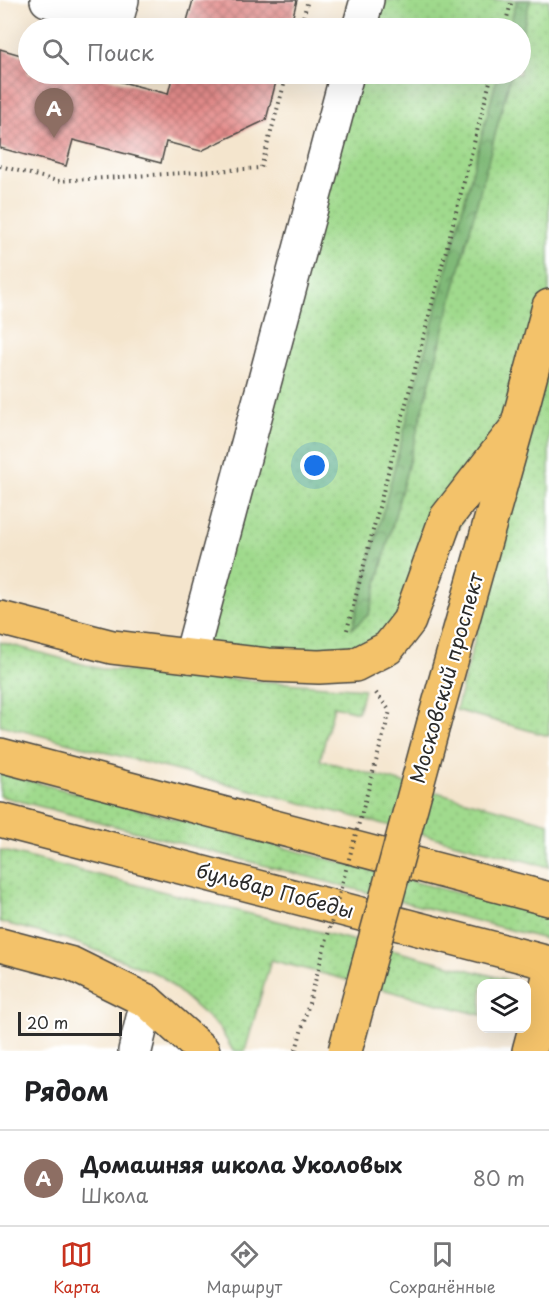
<!DOCTYPE html>
<html lang="ru">
<head>
<meta charset="utf-8">
<style>
  :root { --surface:#fff; --page:#f6f6f6; --text:#202124; --muted:#757577; --line:#e0e0e0; --accent:#c8321e }
  body { margin:0; font-family:"Playpen Sans",sans-serif; background:var(--page); color:var(--text) }
  .controls { position:absolute; right:18px; bottom:18px; display:grid; overflow:hidden; border-radius:12px; box-shadow:0 6px 24px #0002 }
  .controls button { width:54px; height:54px; display:grid; place-items:center; padding:0; border:0; border-bottom:2px solid var(--line); background:var(--surface); color:var(--text); font:30px sans-serif }
  .scale { position:absolute; left:18px; bottom:15px; width:104px; box-sizing:border-box; padding-left:6px; border:3px solid #2b2b2b; border-top:0; font-size:16px; line-height:21px; white-space:nowrap; color:#2b2b2b; -webkit-text-stroke:4px #fff; paint-order:stroke }
  .you { position:absolute; left:315px; top:466px; width:21px; height:21px; margin:-15px; border:4px solid #fff; border-radius:50%; background:#1a73e8; box-shadow:0 0 0 9px #1a73e833 }
  .badge { display:grid; place-items:center; width:39px; height:39px; border-radius:50%; background:var(--accent); color:#fff; font-size:20px; font-weight:700 }
  .pin { position:absolute; translate:-50% -50px; filter:drop-shadow(0 2px 3px #0008) }
  .pin::after { content:''; position:absolute; top:32px; width:21px; height:18px; background:inherit; clip-path:polygon(0 0,100% 0,50% 100%) }
  .list { margin:0; padding:0; list-style:none }
  h2 { display:flex; justify-content:space-between; align-items:center; height:78px; margin:0; padding:0 24px; font-size:26px }
  h2 small { font-size:20px; font-weight:400; color:var(--muted) }
  .list li { display:grid; grid-template-columns:39px 1fr auto; gap:18px; align-items:center; box-sizing:border-box; height:96px; padding:0 24px; border-top:2px solid var(--line) }
  .list b { display:block; font-size:22px; white-space:nowrap }
  .list p { margin:0; font-size:20px; white-space:nowrap; color:var(--muted) }
  .list em { font-size:20px; font-style:normal; color:var(--muted) }
  .icon { flex:none; width:33px; height:33px; fill:none; stroke:currentColor; stroke-width:2; stroke-linecap:round; stroke-linejoin:round }
  .map { position:relative; flex:none; width:549px; height:1051px; overflow:hidden }
  .search { position:absolute; background:var(--surface); box-shadow:0 6px 24px #0002; left:18px; right:18px; top:18px; height:66px; display:flex; align-items:center; gap:15px; box-sizing:border-box; padding:0 21px; border-radius:33px; color:var(--muted); font-size:22px }
  .sheet { height:174px; background:var(--surface) }
  nav { display:flex; justify-content:space-around; align-items:center; box-sizing:border-box; height:84px; border-top:2px solid var(--line); background:var(--surface); font-size:16px; color:var(--muted) }
  nav a { display:grid; justify-items:center; gap:3px }
  nav .on { color:var(--accent) }
  .map>svg:first-child { display:block }
  .grass { fill:url(#grass-dots); stroke:#66825c; stroke-width:1.5 }
  .forest { fill:url(#forest-crowns); stroke:#567252; stroke-width:1.5 }
  .building { fill:url(#building-cross-hatch) }
  .lines { fill:none; stroke-linecap:round; stroke-linejoin:round }
  .minor-casing { stroke:#494743; stroke-width:36 }
  .major-casing { stroke:#494743; stroke-width:36 }
  .path { stroke:#494743; stroke-width:4; stroke-dasharray:1.5 4.5; stroke-linecap:butt }
  .minor { stroke:#fff; stroke-width:33 }
  .major { stroke:#f3c26a; stroke-width:33 }
  .major-bridge-casing { stroke:#494743; stroke-width:36; stroke-linecap:butt }
  .path-bridge { stroke:#494743; stroke-width:4; stroke-dasharray:1.5 4.5; stroke-linecap:butt }
  .major-bridge { stroke:#f3c26a; stroke-width:33 }
  .labels { text-anchor:middle; stroke-width:4.5; stroke-linejoin:round; paint-order:stroke }
  .street-label { font-size:20px; fill:#2b2b2b; stroke:#fff }
</style>
</head>
<body>
<div class="map">
<svg width="549" height="1051" viewBox="0 0 549 1051">
  <defs>
    <pattern id="grass-dots" width="8" height="8" patternUnits="userSpaceOnUse" patternTransform="scale(1.5)"><rect width="8" height="8" fill="#a0da8d"/><path d="M2 2h.1M6 6h.1" fill="none" stroke="#8abb7a" stroke-width="1.8" stroke-linecap="round"/></pattern>
    <pattern id="forest-crowns" width="20" height="18" patternUnits="userSpaceOnUse" patternTransform="scale(1.5)"><rect width="20" height="18" fill="#80ba78"/><path d="M2 6a3 3 0 1 1 6 0M12 15a3 3 0 1 1 6 0" fill="none" stroke="#699763"/></pattern>
    <pattern id="building-cross-hatch" width="8" height="8" patternUnits="userSpaceOnUse" patternTransform="scale(1.5)"><rect width="8" height="8" fill="#e48c8b"/><path d="M0 0l8 8M0 8l8-8" fill="none" stroke="#b97372"/></pattern>
  </defs>
  <rect width="100%" height="100%" fill="#fff"/>
  <filter id="ink" filterUnits="userSpaceOnUse"><feTurbulence type="fractalNoise" baseFrequency=".0167" numOctaves="2"/><feDisplacementMap in="SourceGraphic" scale="12" xChannelSelector="R" yChannelSelector="G"/><feConvolveMatrix kernelMatrix="1 2 1 2 8 2 1 2 1" color-interpolation-filters="sRGB"/></filter>
  <filter id="wash" filterUnits="userSpaceOnUse"><feTurbulence type="fractalNoise" baseFrequency=".008" numOctaves="4" result="noise"/><feDisplacementMap in="SourceGraphic" scale="24" xChannelSelector="R" yChannelSelector="G"/><feGaussianBlur stdDeviation="1.35" result="paint"/><feColorMatrix in="noise" values="0 0 0 0 0 0 0 0 0 0 0 0 0 0 0 0 0 1.4 0 .05"/><feComposite in="paint" operator="in"/></filter>
  <g filter="url(#wash)">
    <rect width="100%" height="100%" fill="#f4e5cd"/>
    <path class="grass" d="M367,0h182v306l-32,121 -129,221 -197,8 156,-582h173v-46h-161z
      M549,363v373l-93,-26z
      M0,642l101,27 263,20 -6,23 -24,-6 -14,54 229,63v44l-549,-142z
      M0,773l549,144v23l-549,-144z
      M0,850l520,133 -38,1 -1,31 -210,-55 -26,91h-12l-14,-24 -59,-52 -91,-35 -69,-18z"/>
    <path class="forest" d="M517,0h13l-9,38 -1,-10h-11z
      M498,74h13l-142,540 -17,15z"/>
    <g id="blocks">
      <path class="building" d="M193,0h104l-7,28h-105z
        M0,49l28,8v17h63l77,20 5,-20h105l-12,46 -65,31 -35,-9 -5,21 -88,-23 -7,26 -66,-18z"/>
    </g>
  </g>
  <g filter="url(#ink)">
    <use href="#blocks" fill-opacity="0" stroke="#494743" stroke-width="1.5"/>
    <g class="lines">
      <g class="minor-casing">
        <path id="minor" d="M47,0l70,18 5,-18
          M359,28l8,-28
          M191,656l156,-582
          M135,1051l12,-50"/>
      </g>
      <g class="major-casing">
        <path id="major" d="M0,618l112,29 155,18 52,2 36,-2 33,-17 21,-27 37,-103 71,-91
          M434,722l83,-295 32,-121
          M0,755l549,144
          M0,820l549,143
          M0,945l72,19 75,37 56,50
          M529,1051l20,-74"/>
      </g>
      <path class="path" d="M300,28l8,-28
        M504,28l8,-28
        M0,166l57,15 204,-13 26,-94
        M347,630l145,-556
        M376,693l14,18
        M296,1051v-1"/>
      <use href="#minor" class="minor"/>
      <use href="#major" class="major"/>
      <g class="major-bridge-casing">
        <path id="major-bridge" d="M345,1051l89,-329"/>
      </g>
      <path class="path-bridge" d="M296,1050l94,-339"/>
      <use href="#major-bridge" class="major-bridge"/>
    </g>
  </g>
  <g class="labels">
    <g class="street-label">
      <text transform="translate(447 678) rotate(-74)" y="7">Московский проспект</text>
      <text transform="translate(275 891) rotate(15)" y="7">бульвар Победы</text>
    </g>
  </g>
</svg>
<div class="controls">
<button><svg class="icon" aria-label="layers" viewBox="0 0 24 24"><path d="M12 4l9 5-9 5-9-5zM3 14l9 5 9-5"/></svg></button>
</div>
<div class="scale">20 m</div>
<div class="you"></div>
<div class="pin badge" style="left:54px;top:138px;background:#8d6e63">A</div>
<div class="search"><svg class="icon" aria-label="search" viewBox="0 0 24 24"><circle cx="10" cy="10" r="6"/><path d="M15 15l6 6"/></svg>Поиск</div>
</div>
<section class="sheet">
<h2>Рядом<small></small></h2>
<ul class="list">
<li><span class="badge" style="background:#8d6e63">A</span><div><b>Домашняя школа Уколовых</b><p>Школа</p></div><em>80 m</em></li>
</ul>
</section>
<nav>
<a class="on"><svg class="icon" aria-label="map" viewBox="0 0 24 24"><path d="M3 6l6-2 6 2 6-2v14l-6 2-6-2-6 2zM9 4v14M15 6v14"/></svg>Карта</a>
<a><svg class="icon" aria-label="directions" viewBox="0 0 24 24"><path d="M12 3l9 9-9 9-9-9zM9 14v-3h6M13 9l2 2-2 2"/></svg>Маршрут</a>
<a><svg class="icon" aria-label="saved" viewBox="0 0 24 24"><path d="M7 4h10v16l-5-4-5 4z"/></svg>Сохранённые</a>
</nav>
</body>
</html>
